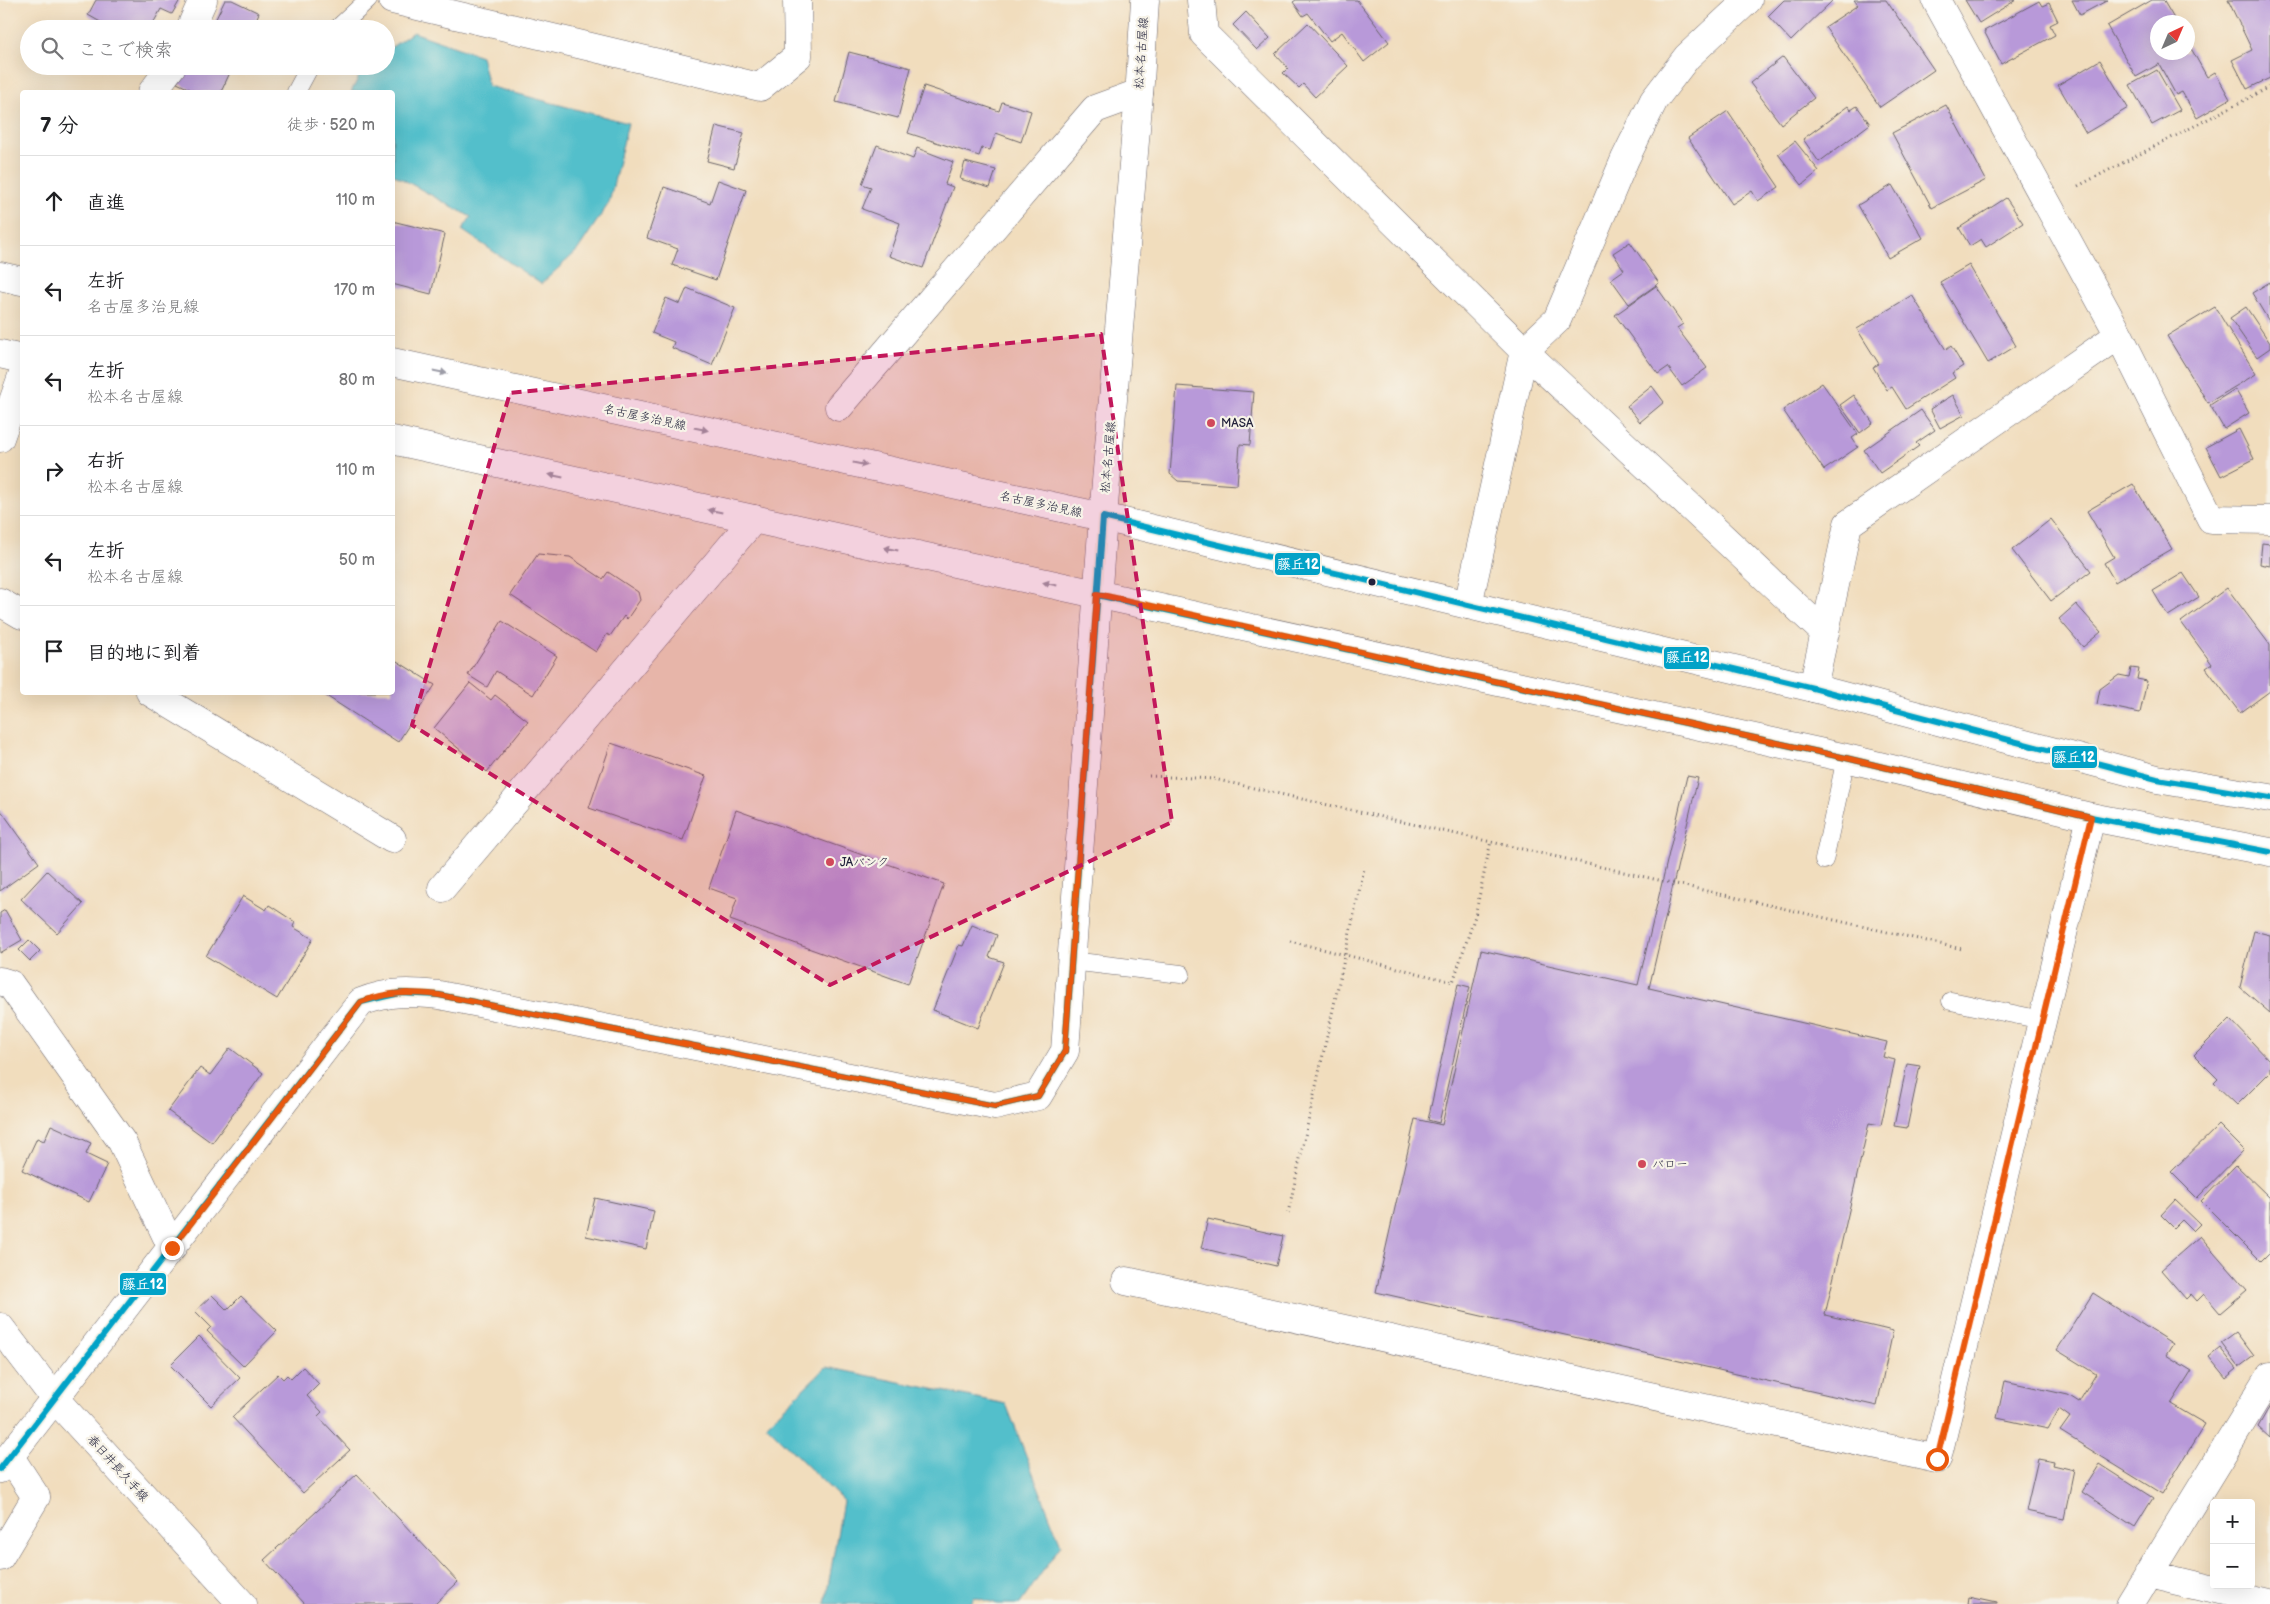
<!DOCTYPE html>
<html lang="ja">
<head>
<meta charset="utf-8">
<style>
  :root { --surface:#fff; --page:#f6f6f6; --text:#202124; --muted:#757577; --line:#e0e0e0 }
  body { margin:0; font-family:"Balsamiq Sans","Klee One",sans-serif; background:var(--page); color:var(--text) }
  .controls { position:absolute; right:15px; bottom:15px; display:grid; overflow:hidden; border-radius:5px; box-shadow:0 5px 20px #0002 }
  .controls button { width:45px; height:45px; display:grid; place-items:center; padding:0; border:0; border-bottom:1px solid var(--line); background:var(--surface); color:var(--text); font:25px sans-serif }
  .compass { position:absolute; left:2150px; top:15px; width:45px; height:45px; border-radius:50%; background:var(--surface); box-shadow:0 5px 20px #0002; rotate:44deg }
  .stop { position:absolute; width:15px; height:15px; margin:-11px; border:4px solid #ea580c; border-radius:50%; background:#fff }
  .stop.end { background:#ea580c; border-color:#fff; box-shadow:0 1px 5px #0008 }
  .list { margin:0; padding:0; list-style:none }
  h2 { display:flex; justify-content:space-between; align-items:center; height:65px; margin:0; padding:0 20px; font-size:21px }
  h2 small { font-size:16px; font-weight:400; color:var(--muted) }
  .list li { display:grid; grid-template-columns:32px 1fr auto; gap:15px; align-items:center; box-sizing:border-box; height:90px; padding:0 20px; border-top:1px solid var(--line) }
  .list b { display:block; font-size:19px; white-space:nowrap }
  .list p { margin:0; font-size:16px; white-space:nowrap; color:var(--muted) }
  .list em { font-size:16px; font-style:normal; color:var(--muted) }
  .icon { flex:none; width:28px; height:28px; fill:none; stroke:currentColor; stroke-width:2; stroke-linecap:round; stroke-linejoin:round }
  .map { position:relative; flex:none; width:2270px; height:1604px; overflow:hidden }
  .search { position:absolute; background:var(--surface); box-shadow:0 5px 20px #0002; left:20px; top:20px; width:375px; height:55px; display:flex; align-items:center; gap:12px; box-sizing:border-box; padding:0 18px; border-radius:28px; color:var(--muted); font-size:19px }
  .panel { position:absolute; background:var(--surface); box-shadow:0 5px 20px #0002; left:20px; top:90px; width:375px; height:605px; border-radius:5px }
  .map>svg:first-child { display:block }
  .water { fill:#52bfcb; stroke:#3a7083 }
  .building { fill:#b899d9 }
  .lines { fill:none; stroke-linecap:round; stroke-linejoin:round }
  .lane-casing { stroke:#6a6368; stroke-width:19 }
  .street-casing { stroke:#6a6368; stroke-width:29 }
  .secondary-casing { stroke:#6a6368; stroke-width:29 }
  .primary-casing { stroke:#6a6368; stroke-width:29 }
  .path { stroke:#6a6368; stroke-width:3; stroke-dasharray:1 4; stroke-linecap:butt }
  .lane { stroke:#fff; stroke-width:18 }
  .street { stroke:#fff; stroke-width:28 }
  .secondary { stroke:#fff; stroke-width:28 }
  .primary { stroke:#fff; stroke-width:28 }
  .bus-1-casing { stroke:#f7f3e8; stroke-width:10 }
  .bus-1 { stroke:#02a2c7; stroke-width:6 }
  .oneway { fill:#9c9ca7 }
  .route { stroke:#ea580c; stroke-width:6 }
  .marked { fill:#c2185b; fill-opacity:0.2; stroke:#c2185b; stroke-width:4; stroke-dasharray:10 6; stroke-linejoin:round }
  .poi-dot { fill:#d1495b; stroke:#f7f3e8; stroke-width:2 }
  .bus-dot { fill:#22223b; stroke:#f7f3e8; stroke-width:2 }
  .labels { text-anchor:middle; stroke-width:4.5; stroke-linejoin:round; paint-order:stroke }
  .street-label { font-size:12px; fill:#22223b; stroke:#f7f3e8 }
  .poi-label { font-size:12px; fill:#22223b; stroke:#f7f3e8; text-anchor:start }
  .line-badge { stroke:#f7f3e8; stroke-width:2 }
  .badge-label { font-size:14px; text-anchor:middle; font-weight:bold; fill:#fff }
</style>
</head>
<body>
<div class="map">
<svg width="2270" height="1604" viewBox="0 0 2270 1604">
  <rect width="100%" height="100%" fill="#f7f3e8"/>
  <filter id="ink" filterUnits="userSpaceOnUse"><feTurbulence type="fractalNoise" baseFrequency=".02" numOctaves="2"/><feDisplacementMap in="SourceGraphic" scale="10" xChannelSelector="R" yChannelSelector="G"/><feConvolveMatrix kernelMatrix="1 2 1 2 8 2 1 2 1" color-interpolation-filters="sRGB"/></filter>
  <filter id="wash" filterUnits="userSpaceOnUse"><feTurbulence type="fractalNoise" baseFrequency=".0096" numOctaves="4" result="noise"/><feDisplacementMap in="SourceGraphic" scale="20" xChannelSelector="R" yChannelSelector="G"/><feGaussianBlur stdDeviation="1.12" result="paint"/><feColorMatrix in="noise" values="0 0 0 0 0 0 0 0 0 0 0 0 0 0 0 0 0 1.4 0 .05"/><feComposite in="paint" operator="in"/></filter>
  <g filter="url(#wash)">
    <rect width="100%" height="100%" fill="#f1ddbd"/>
    <path class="water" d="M413,32l68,24 7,30 140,37 -19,80 -32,48 -36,33 -79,-54 9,-13 -78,-43 -1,-82h-41l13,-25 22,-1v-15z
      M826,1367l180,37 55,141 -41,59h-22l-24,-7 -3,7h-146l18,-103 -77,-76z"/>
    <g id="blocks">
      <path class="building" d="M96,0h84l-8,14 -11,-5 -11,20h-26l-11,-6 -2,5 -23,-13z
        M225,0h7l27,13 -7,16h-41z
        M1296,0h61l32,42 -25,20 -22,-30 -12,9 -22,-28 -5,3 -10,-14z
        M1784,0h47l1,1 -41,40 -23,-25z
        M1854,0h32l48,70 -54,37 -55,-80 33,-22z
        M1965,0h51l-37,23z
        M2072,0h36l-28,15z
        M2152,0h11l13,22h-18v30h30v-9l19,34 8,-5 15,27 -33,19 -15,-26 -6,3 -17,-31 -23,13 -29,-51z
        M2228,0h42v78l-23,11 -15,-29 20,-10z
        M2039,1l3,5 7,-3 9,18 -8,4 5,10 -54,29 -17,-33z
        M1246,12l24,26 -13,12 -24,-25z
        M1308,23l40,43 -33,31 -12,-13 -4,4 -16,-15 5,-5 -13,-14z
        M849,52l62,16 -13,50 -62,-16z
        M1783,57l31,41 -33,26 -31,-41z
        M2100,60l28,48 -42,25 -28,-48z
        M189,66h44l-12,26h-25l-19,-9z
        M2157,70l23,40 -28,15 -22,-40z
        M924,86l75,25 3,-9 29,9 -10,31 -25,-9 -6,17 -8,-2 -3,8 -71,-23z
        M1946,105l40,75 -54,28 -40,-75z
        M1848,106l3,4 6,-4 13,18 -51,38 -16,-23z
        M1728,111l51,76 -21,14 -6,-10 -20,13 -44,-66z
        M716,126l28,7 -10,35 -27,-7z
        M1795,141l24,30 -17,14 -24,-31z
        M877,145l36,14 4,-11 36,14 -8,22 8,3 -30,81 -34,-12 11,-33 -38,-14 9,-22 -9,-3z
        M965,162l31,8 -6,18 -30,-9z
        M718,180l28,10 -30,90 -44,-15 6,-16 -31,-11 17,-51 46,16z
        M1892,185l31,53 -35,20 -30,-53z
        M2006,198l17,25 -37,24 -5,-8 -11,7 -11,-18z
        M392,221l53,13 -14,60 -39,-10z
        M1630,242l29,41 -30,21 -18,-25 13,-9 -11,-17z
        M1969,265l47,81 -28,17 -48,-81z
        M2270,282v41l-18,-30z
        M1656,286l27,38 -6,4 30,40 -25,18 -14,-19 -10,7 -43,-59z
        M687,288l48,20 -23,57 -40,-17 2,-6 -22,-9 14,-35 14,6z
        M1912,295l34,55 5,-4 12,20 -11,7 3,5 -49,31 -14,-22 -5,3 -14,-23 6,-3 -22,-35z
        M2215,307l41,67 -48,29 -41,-67z
        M2246,307l24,36v5l-13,9 -27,-39z
        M1822,383l36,51 -6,4 6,9 -34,23 -41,-60z
        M1177,386l77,6 -4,53 -10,-1 -3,41 -59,-4 -8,-7z
        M1652,386l12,16 -24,20 -13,-16z
        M2235,389l14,24 -25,16 -14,-24z
        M1854,395l19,28 -13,10 -20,-28z
        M1953,395l11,20 -24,13 -10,-19z
        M1921,410l14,20 -19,13 3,3 -39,27 -16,-23z
        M2239,429l15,30 -33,17 -15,-29z
        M2133,484l39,65 -57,33 -11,-19 10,-6 -27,-46z
        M2051,519l40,52 -40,30 -39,-51z
        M2262,543l8,1v22l-10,-2z
        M538,554l32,3 33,22 5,-7 30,20 2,8 -13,19 -3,-3 -14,20 -3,-2 -11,18 -86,-57z
        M2183,573l16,24 -31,19 -15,-25z
        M2227,588l43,57v46l-30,22 -34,-45 6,-4 -31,-42z
        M2076,604l25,28 -18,15 -24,-28z
        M502,621l55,35 -24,39 -37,-24 -9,16 -19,-12z
        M392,658l43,27 -37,57 -78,-50h72z
        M2131,668l8,1 -2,10 10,2 -7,32 -43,-9 3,-15 19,-14 10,2z
        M470,683l21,17 4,-5 33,26 -41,51 -53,-44z
        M611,743l95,33 -23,64 -94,-32z
        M1687,776l11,2 -49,210 238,54 -4,15 12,3 -14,65 -12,-2 -44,192 68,16 -16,75 -501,-114 39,-173 27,6 39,-175 157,35z
        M0,809l39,54 -39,28z
        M736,810l208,74 -36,100 -178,-64 7,-22 -28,-10z
        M47,871l36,33 -26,29 -36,-34z
        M243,896l23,14 3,-5 26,17 -2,5 20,12 -36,60 -71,-43z
        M5,910l17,30 -22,13v-40z
        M972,925l25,10 -8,22 15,5 -26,66 -45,-18 26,-65 4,1z
        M2254,931l16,4v78l-30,-26z
        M29,940l11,11 -10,10 -11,-11z
        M1458,984l12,3 -31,136 -11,-3z
        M2230,1019l40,42v11l-33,33 -23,-22 4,-4 -24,-24z
        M230,1048l33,25 -51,70 -44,-32 32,-43 10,7z
        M1907,1064l13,2 -13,62 -13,-2z
        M51,1125l40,18 -5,11 21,10 -18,38 -67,-32 15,-32 7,3z
        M2219,1125l25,25 -47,48 -26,-26z
        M2236,1165l34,33v54l-9,9 -60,-60z
        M595,1198l59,13 -8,38 -60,-13z
        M2175,1200l25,24 -7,7 -11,-11 -8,8 -13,-13z
        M1208,1219l75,17 -7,30 -75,-18z
        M2200,1236l47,54 -27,23 -16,-19 -7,7 -6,-7 -5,5 -25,-29z
        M2093,1293l80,51 -7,11 26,16 -21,33 34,20 -43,70 -102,-63 10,-14 -11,-8 -11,20 -51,-11 8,-37 63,14 11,7 17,-28 -39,-24z
        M212,1295l15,15 14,-14 36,35 -34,35 -36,-35 4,-4 -16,-16z
        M2236,1332l18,24 -15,11 -18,-24z
        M199,1336l41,42 -29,28 -41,-41z
        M2220,1348l17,21 -11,9 -17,-21z
        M303,1367l16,17 -12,12 15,16 -4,4 32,34 -47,43 -71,-76 46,-43 5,5 4,-4 4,4z
        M2270,1406v32l-12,-11z
        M2038,1459l16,3 -1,3 21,5 -10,49 -38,-8z
        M2100,1464l53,34 -18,29 -53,-35z
        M357,1474l101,108 -23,22h-130l-41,-44z
        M1969,1597l28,6v1h-29z"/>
    </g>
  </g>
  <g filter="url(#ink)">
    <use href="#blocks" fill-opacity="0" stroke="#6a6368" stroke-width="1"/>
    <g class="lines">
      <g class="lane-casing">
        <path id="lane" d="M337,29l31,-29
          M296,92l14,-26
          M1824,860l22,-102
          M1071,961l110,13
          M1951,1001l91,19"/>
      </g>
      <g class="street-casing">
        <path id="street" d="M392,0l368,87 38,-31 -1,-56
          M1201,0l3,34 320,317 301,282
          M1936,0l183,335 92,184 59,1
          M190,29l13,-29
          M152,92l20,-26
          M839,407l256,-298 44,-16
          M0,438l22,-62
          M0,602l22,13
          M1468,605l56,-254 33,-31 68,-161 29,-59 33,-43 61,-57
          M1813,688l35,-164 271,-189
          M150,692l242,147
          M442,888l312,-369
          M0,981l10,3 112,158 50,106
          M1126,1281l811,178 154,-642
          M0,1557l36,-60 -26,-40
          M2148,1574l122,29
          M2130,1604l140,-228"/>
      </g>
      <g class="secondary-casing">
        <path id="secondary" d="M0,1469l361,-467c29,-11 48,-10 78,-7l556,111 43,-10 27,-45 38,-534 37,-435 5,-82"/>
      </g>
      <g class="primary-casing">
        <path id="primary" d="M0,276l22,5
          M0,354l22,5
          M392,362l711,155 710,171 344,91 113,19
          M392,440l1454,318 245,59 179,35
          M0,1327l55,72 187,205"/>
      </g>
      <path class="path" d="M2078,186l192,-99
        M1149,776l65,3 748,170
        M1290,941l163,41 22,-66 16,-75
        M1288,1213l76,-344"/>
      <use href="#lane" class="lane"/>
      <use href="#street" class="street"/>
      <use href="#secondary" class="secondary"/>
      <use href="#primary" class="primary"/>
      <g class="bus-1-casing">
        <path id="bus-1" d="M1103,517l710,171 344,91 113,19
          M1097,595l749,163 245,59 179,35
          M0,1469l361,-467 39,-9 39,2 556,111 43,-10 27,-45 38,-534"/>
      </g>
      <use href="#bus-1" class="bus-1"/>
    </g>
    <defs><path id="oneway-solid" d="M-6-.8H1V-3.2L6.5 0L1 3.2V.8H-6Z" transform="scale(1.25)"/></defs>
    <g class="oneway">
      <use href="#oneway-solid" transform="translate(440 372) rotate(12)"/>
      <use href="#oneway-solid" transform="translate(701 429) rotate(12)"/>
      <use href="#oneway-solid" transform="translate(860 464) rotate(12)"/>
      <use href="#oneway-solid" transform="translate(556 476) rotate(-168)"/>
      <use href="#oneway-solid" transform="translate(715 511) rotate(-168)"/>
      <use href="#oneway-solid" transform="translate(891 549) rotate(-168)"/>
      <use href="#oneway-solid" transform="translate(1050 584) rotate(-168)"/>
    </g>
  </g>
  <g class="lines" filter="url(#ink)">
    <path class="route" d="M172,1248l189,-246c29,-11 48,-10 78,-7l556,111 43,-10 27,-45 32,-457 749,164 245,59 -154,642"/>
  </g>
  <path class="marked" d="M1101,334l71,488 -342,163 -418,-260 98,-332z"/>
  <g class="poi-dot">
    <circle cx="1211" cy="423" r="5"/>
    <circle cx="830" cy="862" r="5"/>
    <circle cx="1642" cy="1164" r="5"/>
  </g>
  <circle class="bus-dot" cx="1372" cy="582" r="4.5"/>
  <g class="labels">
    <g class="street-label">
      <text transform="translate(1141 53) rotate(-86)" y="4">松本名古屋線</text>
      <text transform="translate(645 417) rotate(12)" y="4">名古屋多治見線</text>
      <text transform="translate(1108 457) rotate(-85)" y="4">松本名古屋線</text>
      <text transform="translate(1041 504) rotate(12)" y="4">名古屋多治見線</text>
      <text transform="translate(118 1468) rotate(48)" y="4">春日井長久手線</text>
    </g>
    <g class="poi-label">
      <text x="1221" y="427">MASA</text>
      <text x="840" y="866">JAバンク</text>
      <text x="1652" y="1168">バロー</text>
    </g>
  </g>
  <g class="line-badge">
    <rect x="1274" y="552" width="47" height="24" rx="5" fill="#02a2c7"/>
    <rect x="1663" y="646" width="47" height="24" rx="5" fill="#02a2c7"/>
    <rect x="2051" y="745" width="47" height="24" rx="5" fill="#02a2c7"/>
    <rect x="119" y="1272" width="48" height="24" rx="5" fill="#02a2c7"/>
  </g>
  <g class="badge-label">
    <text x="1298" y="569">藤丘12</text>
    <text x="1687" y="662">藤丘12</text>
    <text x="2074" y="762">藤丘12</text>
    <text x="143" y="1289">藤丘12</text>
  </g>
</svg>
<div class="controls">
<button>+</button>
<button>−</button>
</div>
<svg class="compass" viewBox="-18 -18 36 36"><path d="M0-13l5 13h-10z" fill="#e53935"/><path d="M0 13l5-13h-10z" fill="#757577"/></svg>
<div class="stop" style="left:1937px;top:1459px"></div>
<div class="stop end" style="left:172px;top:1248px"></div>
<div class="search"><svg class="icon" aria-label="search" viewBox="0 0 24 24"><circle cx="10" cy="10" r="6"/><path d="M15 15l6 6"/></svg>ここで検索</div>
<section class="panel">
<h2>7 分<small>徒歩 · 520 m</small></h2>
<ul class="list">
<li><svg class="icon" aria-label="ahead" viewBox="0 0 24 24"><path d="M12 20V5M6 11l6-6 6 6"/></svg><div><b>直進</b></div><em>110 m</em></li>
<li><svg class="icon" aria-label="left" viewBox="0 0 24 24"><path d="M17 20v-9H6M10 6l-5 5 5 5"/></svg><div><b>左折</b><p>名古屋多治見線</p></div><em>170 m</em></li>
<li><svg class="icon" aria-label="left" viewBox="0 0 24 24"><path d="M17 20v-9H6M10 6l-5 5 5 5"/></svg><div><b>左折</b><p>松本名古屋線</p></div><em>80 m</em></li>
<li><svg class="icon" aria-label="right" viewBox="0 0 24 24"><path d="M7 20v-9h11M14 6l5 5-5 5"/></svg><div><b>右折</b><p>松本名古屋線</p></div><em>110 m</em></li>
<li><svg class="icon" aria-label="left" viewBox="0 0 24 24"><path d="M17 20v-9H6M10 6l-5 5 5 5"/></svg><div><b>左折</b><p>松本名古屋線</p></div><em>50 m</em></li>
<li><svg class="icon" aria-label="arrive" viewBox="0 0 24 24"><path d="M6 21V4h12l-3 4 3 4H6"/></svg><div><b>目的地に到着</b></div></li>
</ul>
</section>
</div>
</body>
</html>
